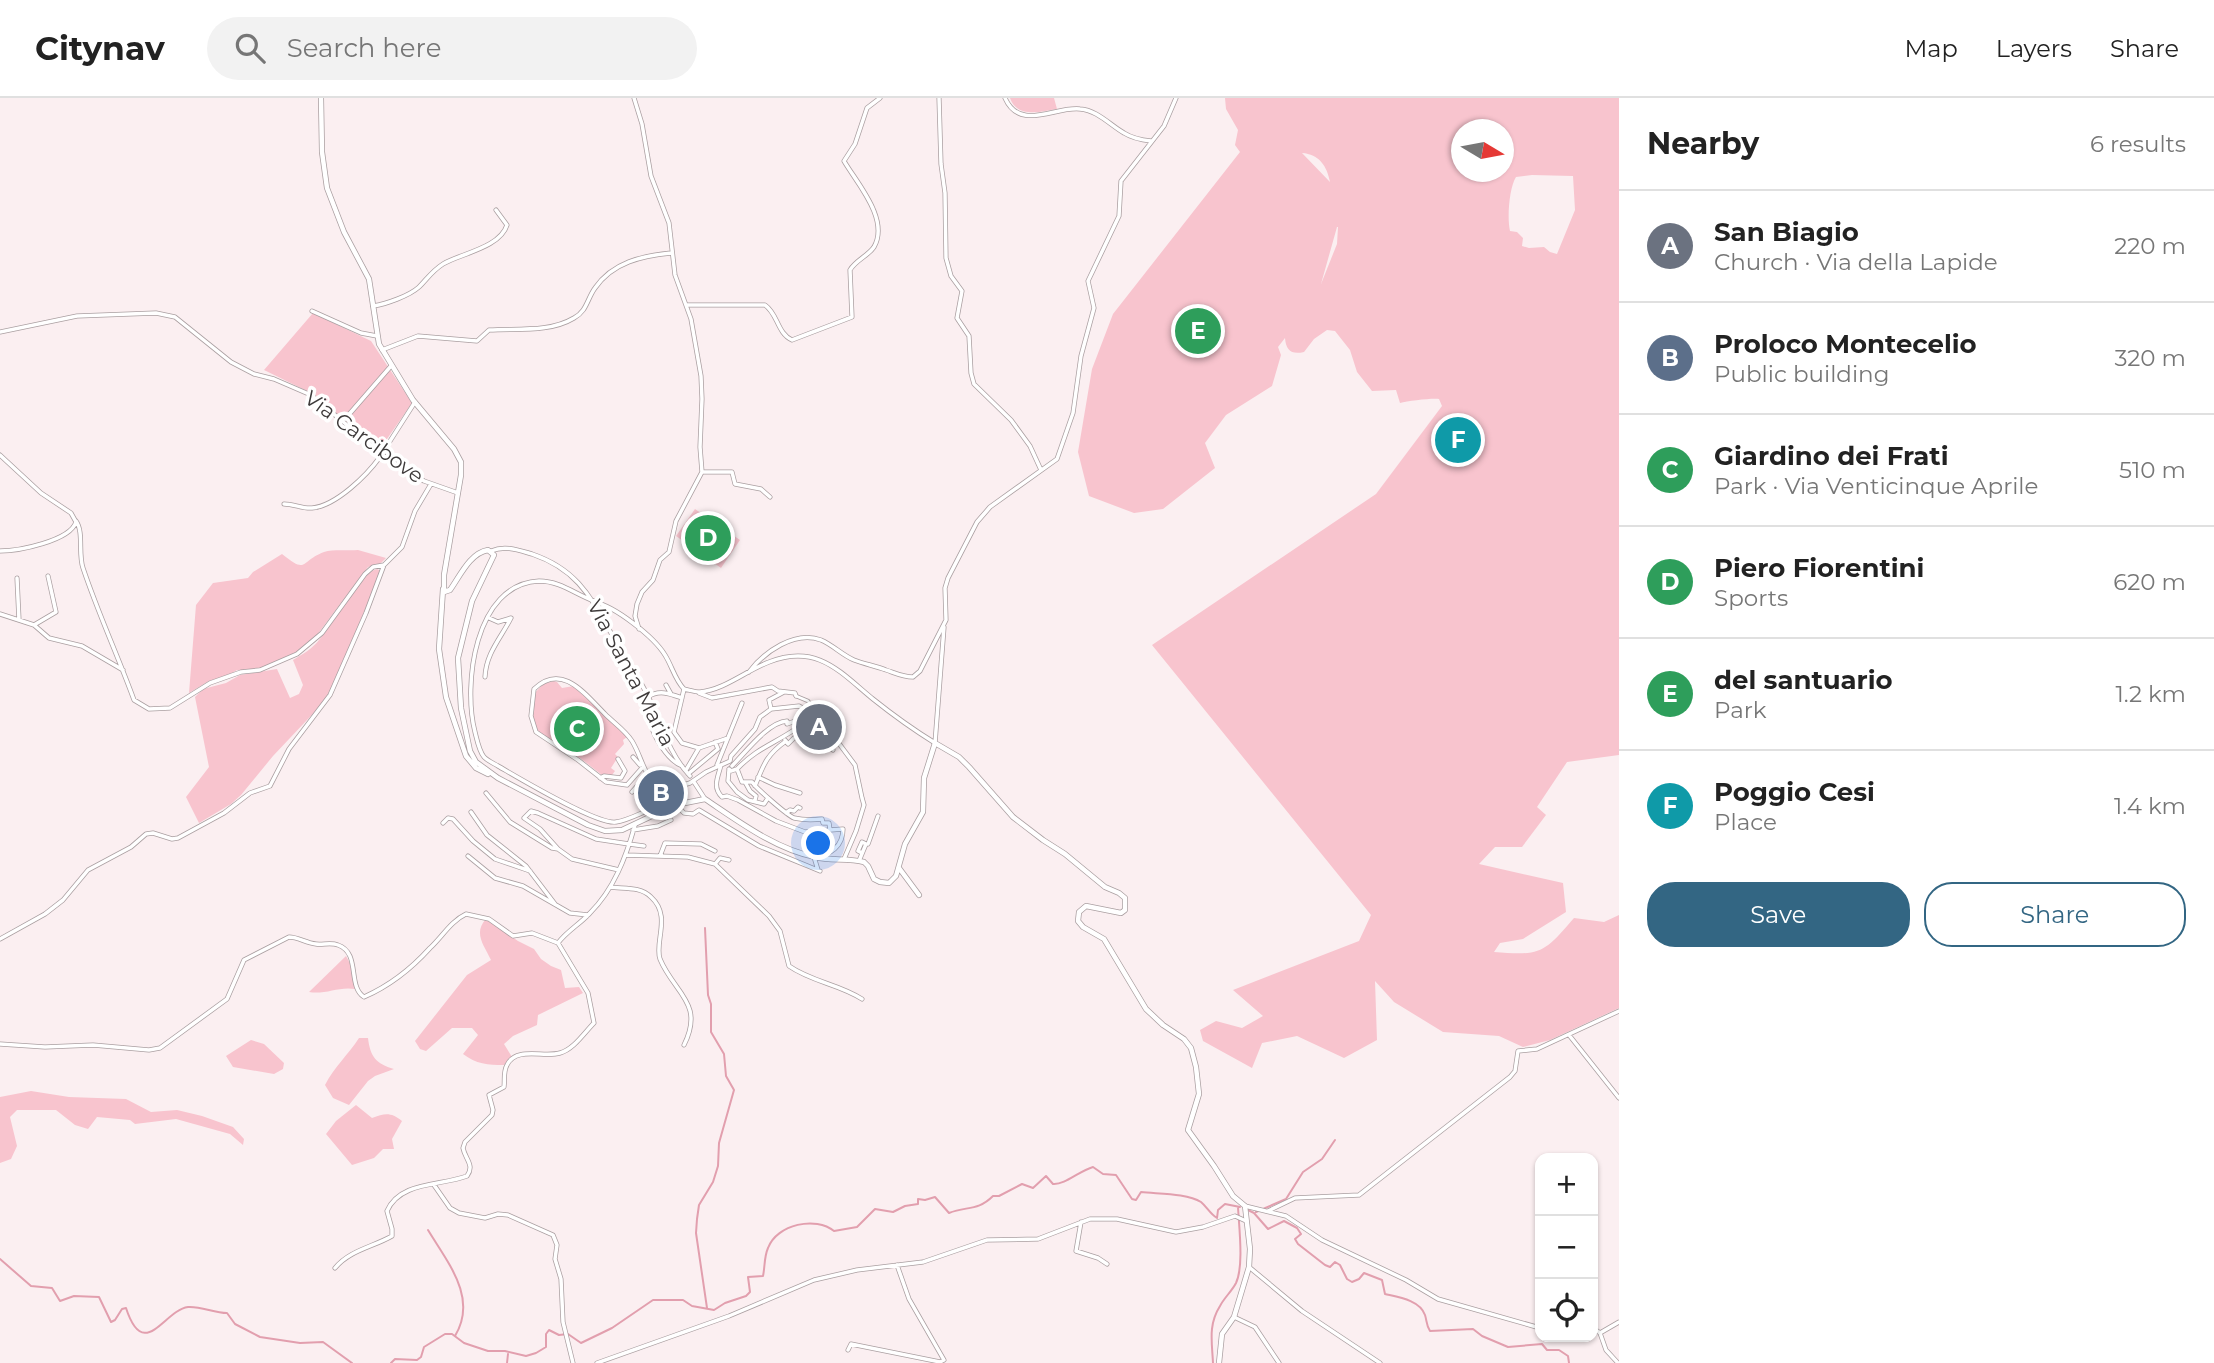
<!DOCTYPE html>
<html lang="en">
<head>
<meta charset="utf-8">
<style>
  :root { --surface:#fff; --page:#f2f2f2; --text:#222; --muted:#767676; --line:#e0e0e0; --accent:#336683 }
  body { margin:0; font-family:Montserrat,sans-serif; background:var(--page); color:var(--text) }
  .controls { position:absolute; right:21px; bottom:21px; display:grid; overflow:hidden; border-radius:14px; box-shadow:0 2px 5px #0004 }
  .controls button { width:63px; height:63px; display:grid; place-items:center; padding:0; border:0; border-bottom:2px solid var(--line); background:var(--surface); color:var(--text); font:35px sans-serif }
  .compass { position:absolute; left:1451px; top:21px; width:63px; height:63px; border-radius:50%; background:var(--surface); box-shadow:0 2px 5px #0004; rotate:100deg }
  .you { position:absolute; left:819px; top:746px; width:24px; height:24px; margin:-18px; border:5px solid #fff; border-radius:50%; background:#1a73e8; box-shadow:0 0 0 10px #1a73e833 }
  .badge { display:grid; place-items:center; width:46px; height:46px; border-radius:50%; background:var(--accent); color:#fff; font-size:23px; font-weight:700 }
  .pin { position:absolute; translate:-50% -50%; border:4px solid #fff; box-shadow:0 2px 7px #0006 }
  .list { margin:0; padding:0; list-style:none }
  h2 { display:flex; justify-content:space-between; align-items:center; height:91px; margin:0; padding:0 28px; font-size:30px }
  h2 small { font-size:23px; font-weight:400; color:var(--muted) }
  .list li { display:grid; grid-template-columns:46px 1fr auto; gap:21px; align-items:center; box-sizing:border-box; height:112px; padding:0 28px; border-top:2px solid var(--line) }
  .list b { display:block; font-size:26px; white-space:nowrap }
  .list p { margin:0; font-size:23px; white-space:nowrap; color:var(--muted) }
  .list em { font-size:23px; font-style:normal; color:var(--muted) }
  .actions { display:flex; gap:14px; padding:21px 28px }
  .actions a { flex:1; padding:16px 0; border:2px solid var(--accent); border-radius:28px; text-align:center; font-size:24px; color:var(--accent) }
  .actions .main { background:var(--accent); color:#fff }
  .icon { flex:none; width:38px; height:38px; fill:none; stroke:currentColor; stroke-width:2; stroke-linecap:round; stroke-linejoin:round }
  .map { position:relative; flex:none; width:1619px; height:1265px; overflow:hidden }
  header { display:flex; align-items:center; gap:42px; box-sizing:border-box; height:98px; padding:0 35px; background:var(--surface); border-bottom:2px solid var(--line) }
  header strong { font-size:33px }
  nav { display:flex; gap:38px; margin-inline-start:auto; font-size:24px }
  .search { width:490px; height:63px; background:var(--page); display:flex; align-items:center; gap:18px; box-sizing:border-box; padding:0 24px; border-radius:38px; color:var(--muted); font-size:26px }
  main { display:flex }
  aside { flex:1; background:var(--surface) }
  .map>svg:first-child { display:block }
  .green { fill:#f8c4ce; fill-rule:evenodd }
  .lines { fill:none; stroke-linecap:round; stroke-linejoin:round }
  .stream { stroke:#e29fae; stroke-width:2 }
  .pedestrian-casing { stroke:#aa9fa1; stroke-width:4.5 }
  .minor-casing { stroke:#aa9fa1; stroke-width:5 }
  .tertiary-casing { stroke:#aa9fa1; stroke-width:6 }
  .pedestrian { stroke:#fff; stroke-width:2.5 }
  .minor { stroke:#fff; stroke-width:3.5 }
  .tertiary { stroke:#fff; stroke-width:4.5 }
  .minor-bridge-casing { stroke:#aa9fa1; stroke-width:5; stroke-linecap:butt }
  .minor-bridge { stroke:#fff; stroke-width:3.5 }
  .labels { text-anchor:middle; stroke-width:7; stroke-linejoin:round; paint-order:stroke }
  .street-label { font-size:21px; fill:#3e3a3a; stroke:#fff }
</style>
</head>
<body>
<header>
<strong>Citynav</strong>
<div class="search"><svg class="icon" aria-label="search" viewBox="0 0 24 24"><circle cx="10" cy="10" r="6"/><path d="M15 15l6 6"/></svg>Search here</div>
<nav><a>Map</a><a>Layers</a><a>Share</a></nav>
</header>
<main>
<div class="map">
<svg width="1619" height="1265" viewBox="0 0 1619 1265">
  <rect width="100%" height="100%" fill="#fbeff1"/>
  <path class="green" d="M1010,0h44l3,11c-17,3 -40,9 -47,-11z
    M1225,0h394v657l-52,7 -30,45 9,8 -24,32h-27l-16,17 84,19 3,29 -43,27 -23,4 -6,9c47,4 50,1 80,-34l30,4 15,-7v93l-69,32 -27,7 -24,-11 -56,-4 -49,-30 -19,-21 2,59 -33,18 -47,-22 -35,7 -10,25 -49,-27 -3,-11 16,-9 26,7 21,-12 -30,-26 126,-49 12,-26 -219,-270 224,-151 66,-88 -3,-7c-7,-1 -31,2 -39,4l-4,-13 -24,1 -15,-19 -7,-22 -15,-19 -8,-1 -13,9 -10,13c-13,3 -18,-2 -19,-14l-7,9 3,8 -9,31 -46,29 -21,28 10,25 -52,41 -29,4 -45,-17 -11,-44 14,-83 21,-55 127,-162 -5,-7 3,-15 -12,-21zM1462,32h42v42h-42zM1302,55c17,1 25,13 28,29zM1532,77l41,1 2,34 -18,44 -7,-2 -6,-5 -15,1 -7,-2 1,-8 -6,-6 -7,-1c-3,-12 -1,-43 6,-54zM1338,129l-1,17 -16,40 16,-57z
    M313,215l58,28 41,62 -32,46 -69,-56 -47,-23z
    M695,411l45,31 -19,28 -45,-32z
    M358,452l28,8 -6,6 -12,3 -51,68 -19,16 -12,8 -31,11h-18l-15,9 -13,2 -20,12 7,-88 17,-22 35,-5 5,-6 29,-18c26,21 18,7 42,-2 9,-3 24,-1 34,-2z
    M377,471l4,2 -42,102 -15,29 -51,54 -32,39 -10,9 -32,19 -13,-26 23,-30 -14,-70 8,-8 23,-6 14,-8 37,-6 13,29 9,-4 4,-9 -10,-25c10,-6 19,-11 26,-20 14,-15 40,-67 58,-71z
    M554,583l3,1 5,6 12,-2 53,51 -4,3 1,4 -9,10 3,3 -7,11 4,3 -3,4h-10l-22,-17 -41,-25 -6,-13 1,-26 9,-10z
    M486,821l32,22 16,8 7,10 10,7 10,4 4,18 14,-1 4,6 -45,22 -1,10 -24,11 -9,8 8,13 -8,8c-16,0 -28,-1 -41,-11l15,-19 -6,-7h-20l-26,23 -6,-2 -5,-8 52,-66 24,-15c-7,-15 -18,-27 -5,-41z
    M346,858l6,11 3,22c-16,-3 -30,6 -46,3z
    M359,940h9c2,18 8,26 26,31l-19,7 -7,5 -19,24 -16,-7 -8,-13c9,-18 23,-30 34,-47z
    M251,942l13,4 20,19 -1,6 -9,5 -41,-7 -7,-11z
    M31,993l38,6 57,2 25,13 26,-2 25,6 31,11 11,12 -1,6 -13,-11 -54,-15 -41,5 -5,-4 -33,-3 -9,12 -13,-4 -19,-15h-39l-7,7 7,29 -6,13 -11,4v-66z
    M356,1007l16,13c13,-5 19,-6 30,3l-10,18 2,10h-11l-9,9 -22,7 -26,-31 10,-13z"/>
  <g class="lines">
    <path class="stream" d="M705,830l3,67 3,9v28l13,22 2,22 8,14 -15,53 -1,23 -5,16 -14,23 -2,14 -1,14 11,75
      M1248,1112l6,3 14,16 16,-8 13,7 4,6 -6,5 3,5 27,21 5,2 5,-5 5,3 7,14 5,3 7,-3 5,-6 18,7 3,14c13,3 35,6 40,21 2,6 1,10 5,16l43,-2 9,7 26,11 34,-3 5,6h12l9,6 1,7
      M1256,1114l30,-13 17,-27 19,-13 13,-19
      M428,1132c20,33 50,68 27,106
      M0,1161l31,27 21,2 8,13 14,-5 25,1 12,25 4,-2 7,-11 4,-1c18,55 38,2 62,-1 13,-1 26,6 39,6l8,11 25,13 40,6 23,-1 29,21
      M391,1265l4,-4 22,1 4,-3 3,-10 21,-13h7l12,9 24,8h17l21,5 10,-3 10,-6v-13l3,-4 10,5 9,-1 13,9 31,-15 41,-28h30l9,6 22,4 11,-7 21,-7 4,-4 -2,-15 15,-1c2,-9 1,-19 5,-28 9,-24 48,-32 66,-17l23,-4 18,-18 18,3 12,-6 13,-2v-5l7,1 10,-3 14,16c18,-7 29,-2 44,-17h6l23,-12 11,4 13,-12 7,8c12,1 26,-13 40,-17l10,7 13,1 16,24 4,1 5,-8c17,2 46,1 60,10 6,5 9,12 16,16l1,-8 7,-6 15,3
      M507,1265l1,-9
      M1213,1265c-1,-21 -5,-38 7,-57 4,-8 12,-15 16,-23 8,-17 3,-56 2,-76"/>
    <g class="pedestrian-casing">
      <path id="pedestrian" d="M796,598l12,5 11,15"/>
    </g>
    <g class="minor-casing">
      <path id="minor" d="M634,0l8,26 9,52 18,47 6,52 16,44 10,57 1,23 -2,48 2,25 -26,49 -7,31 -9,8 -7,20 -11,12 -5,12 -2,12 4,13
        M939,0l2,66 4,29 1,65 5,18 11,15 -5,27 12,18 2,37 3,11 37,36 19,26 11,24
        M1005,0c15,34 50,8 75,11 17,1 30,16 44,24 8,5 17,7 27,8
        M686,207h79c13,9 12,28 27,35l60,-23 -2,-47c6,-10 18,-14 24,-23 16,-28 -18,-65 -30,-86l11,-17 12,-36 13,-10
        M373,208c13,-2 36,-10 46,-19 8,-8 13,-16 24,-23 16,-10 57,-16 64,-39l-11,-15
        M312,213l49,22 16,3
        M0,234l77,-16 79,-3 19,4 56,45 23,12 20,5 37,16 78,65 35,21 34,12
        M382,252l36,-14 59,5 12,-11c27,-2 60,3 85,-12 13,-7 13,-19 21,-30 18,-26 47,-32 76,-35
        M345,321l46,-53
        M383,354l32,-50
        M0,357l41,38 30,20 5,9c-6,19 -58,29 -76,29
        M702,374h30l3,12 26,5 9,8
        M284,406c10,0 19,5 28,4 24,-2 55,-33 68,-51
        M76,423c8,11 2,33 7,47 15,45 35,88 51,132l15,9 21,-1 40,-25 31,-11 19,-2 37,-16 25,-21 43,-59 8,-7 11,-2
        M491,453c14,-6 27,-1 41,3 50,17 61,49 86,91 12,19 25,39 34,60 11,25 19,51 38,71
        M17,480l2,42
        M594,503c-19,-7 -34,-20 -55,-20 -65,3 -76,105 -64,151 2,8 4,19 9,25 4,4 9,6 14,9 21,12 99,59 118,56 20,-3 36,-18 57,-17
        M594,504c21,4 60,35 71,53 7,11 10,25 19,34l-10,43 8,11 17,5
        M0,516l34,11 15,13 33,8 41,24
        M34,527l22,-13 -8,-36
        M749,574c15,-20 46,-42 72,-32 12,5 21,15 33,20 10,4 22,6 32,10 9,3 17,7 27,7l7,-6 26,-51 -1,-32 3,-10 29,-56 13,-15 67,-48 16,-46 8,-57 13,-48 -6,-27 31,-65 2,-35 43,-55 12,-28
        M485,579c1,-24 16,-39 26,-59l-13,4 -9,-4
        M666,587l5,9
        M684,591c5,1 11,3 16,3 24,-2 47,-22 69,-30 48,-19 71,10 104,37 20,16 41,31 62,44l9,-116
        M699,595l13,5 60,-11 6,4 17,2 1,3
        M648,599c11,-8 23,-3 34,1
        M771,611l-2,-9 15,-8
        M650,624c4,15 17,38 32,44
        M801,624l32,28 -11,-18 2,-6
        M797,630l2,-8
        M785,642l3,4 6,-6
        M633,659l7,8
        M717,667l25,-62
        M721,667c-3,12 -9,22 1,32l5,-1 11,4 38,21 29,11 38,-3c0,17 -12,26 -29,28l4,13
        M732,668c13,-13 36,-44 55,-45v3l11,-4
        M642,670l-15,17 -21,-3 -28,-22 -42,-28 -5,-16 3,-27c28,-27 51,5 71,25 9,9 20,16 27,27 11,18 11,36 31,50l27,-8 16,-11 24,-11 1,-5 24,-27 5,-12 11,-8 28,-3 21,12 35,47 7,33 2,7 -8,26 -12,28
        M729,671l2,2 6,-2c19,-20 36,-25 57,-39
        M737,671l5,13h3l5,9 6,5 -1,4
        M686,672l13,-22 29,-10
        M729,672l-1,11 9,11 11,8 16,4 4,-6
        M688,676l30,-25 -3,-7
        M758,679l17,8 25,8
        M600,680l4,-2 17,2 4,-7 -7,-12
        M694,684l11,17
        M745,684h7c5,7 35,33 42,36 9,2 19,2 28,1l1,4h6l1,7
        M755,688c8,-20 11,-31 31,-45
        M676,690l5,22 3,3 9,1 6,-4 60,36 61,25
        M632,694l16,-18
        M486,695l24,29 42,26 6,1 14,10 47,11
        M471,714l16,23 39,31 29,38
        M786,715l4,-3 4,1 4,-4 2,1
        M443,725l5,-5 5,1 20,22 22,18 35,12
        M633,732l25,-4 13,-6
        M629,746l15,2
        M868,746l10,-28
        M558,751l-18,-20 -16,-11 7,-7 7,2 58,26 33,5
        M626,757l62,2 27,7 54,52 11,15 9,35c23,16 50,18 73,33
        M468,758l27,22 28,8 47,27 18,2
        M660,758l5,-13 36,1 14,7
        M859,763l7,-17 -4,-2 -4,9 4,2
        M715,766l5,-6 9,2
        M610,789c14,2 30,-1 41,10 21,19 3,45 9,62 14,34 45,44 24,86
        M0,841l45,-25 18,-14 25,-30 43,-23 15,-13 7,-1 19,6 6,-1 46,-25 26,-20 20,-7 19,-37 41,-54 36,-82 18,-48 18,-18 13,-36 16,-27
        M558,845c9,-12 22,-19 32,-30 24,-24 36,-56 45,-88
        M1569,937l50,63
        M0,946l45,3 48,-2 56,5 11,-2 67,-49 17,-39 45,-23c9,0 17,6 27,7 7,1 15,-2 22,1 23,8 9,41 26,52 25,-11 48,-29 66,-49 12,-11 21,-27 36,-34l23,5 24,17 19,-3 26,10 30,50 6,30c-10,10 -20,26 -34,30 -16,5 -44,-7 -53,12 -4,7 -2,15 -3,22l-15,8 4,15 -1,5 -27,27 -2,6c2,11 12,17 4,28 -26,10 -67,5 -80,35l5,18v7c-19,11 -42,14 -57,32
        M434,1087l16,23 9,5 26,5 13,-4 10,1 45,20 4,10 -2,14 6,20 2,43 10,41
        M1245,1108l41,10 36,24 84,40 32,19 102,29
        M1268,1113l27,-13 64,-3 151,-118 5,-6 3,-20 19,-2 82,-38
        M1081,1124l-5,29 22,7 9,6
        M1249,1169l53,44 78,52
        M1234,1219l21,10 24,36
        M1593,1230l7,5
        M1600,1235l6,17 12,13
        M1600,1235l19,-11
        M848,1252l3,-6 89,18 4,-2 -35,-61 -12,-34
        M597,1265l132,-47 85,-36 43,-10 66,-8 64,-22 51,-1 52,-20h27l59,13 27,-5 32,-11 11,5"/>
    </g>
    <g class="tertiary-casing">
      <path id="tertiary" d="M321,0l1,54 5,36 17,44 25,47 10,65 34,56 41,49 7,13v13l-17,100v17l6,-2c10,-14 20,-37 38,-40l6,5 -22,46 -14,57 3,50 9,43 6,11 22,16 90,47 17,6 17,-1 53,-25 30,-6c33,22 70,50 110,58 16,4 33,1 49,5l4,4 6,13 6,3 9,1 7,-7 9,-32 18,-32 1,-34 11,-35 24,14 10,10 44,50 30,23 22,14 40,33 14,6 6,5v12l-4,3 -35,-7 -7,6 -1,9 5,6 21,12 42,70 17,16 21,14 7,9 5,19 3,27 -11,36 26,36 19,30 12,10 5,43 -1,18 -15,50 -12,17 -3,29
        M443,491l-4,60 7,48 20,59 10,12 12,6
        M899,770l20,27"/>
    </g>
    <use href="#pedestrian" class="pedestrian"/>
    <use href="#minor" class="minor"/>
    <use href="#tertiary" class="tertiary"/>
    <g class="minor-bridge-casing">
      <path id="minor-bridge" d="M380,359l3,-5"/>
    </g>
    <use href="#minor-bridge" class="minor-bridge"/>
  </g>
  <g class="labels">
    <g class="street-label">
      <text transform="translate(364 339) rotate(36)" y="7">Via Carcibove</text>
      <text transform="translate(631 575) rotate(62)" y="7">Via Santa Maria</text>
    </g>
  </g>
</svg>
<div class="controls">
<button>+</button>
<button>−</button>
<button><svg class="icon" aria-label="locate" viewBox="0 0 24 24"><circle cx="12" cy="12" r="6"/><path d="M12 2v4M12 18v4M2 12h4M18 12h4"/></svg></button>
</div>
<svg class="compass" viewBox="-18 -18 36 36"><path d="M0-13l5 13h-10z" fill="#e53935"/><path d="M0 13l5-13h-10z" fill="#767676"/></svg>
<div class="you"></div>
<div class="pin badge" style="left:819px;top:629px;background:#6b7280">A</div>
<div class="pin badge" style="left:661px;top:695px;background:#5c6f8a">B</div>
<div class="pin badge" style="left:577px;top:631px;background:#2e9e5b">C</div>
<div class="pin badge" style="left:708px;top:440px;background:#2e9e5b">D</div>
<div class="pin badge" style="left:1198px;top:233px;background:#2e9e5b">E</div>
<div class="pin badge" style="left:1458px;top:342px;background:#0f9aa8">F</div>
</div>
<aside>
<h2>Nearby<small>6 results</small></h2>
<ul class="list">
<li><span class="badge" style="background:#6b7280">A</span><div><b>San Biagio</b><p>Church · Via della Lapide</p></div><em>220 m</em></li>
<li><span class="badge" style="background:#5c6f8a">B</span><div><b>Proloco Montecelio</b><p>Public building</p></div><em>320 m</em></li>
<li><span class="badge" style="background:#2e9e5b">C</span><div><b>Giardino dei Frati</b><p>Park · Via Venticinque Aprile</p></div><em>510 m</em></li>
<li><span class="badge" style="background:#2e9e5b">D</span><div><b>Piero Fiorentini</b><p>Sports</p></div><em>620 m</em></li>
<li><span class="badge" style="background:#2e9e5b">E</span><div><b>del santuario</b><p>Park</p></div><em>1.2 km</em></li>
<li><span class="badge" style="background:#0f9aa8">F</span><div><b>Poggio Cesi</b><p>Place</p></div><em>1.4 km</em></li>
</ul>
<div class="actions"><a class="main">Save</a><a>Share</a></div>
</aside>
</main>
</body>
</html>
